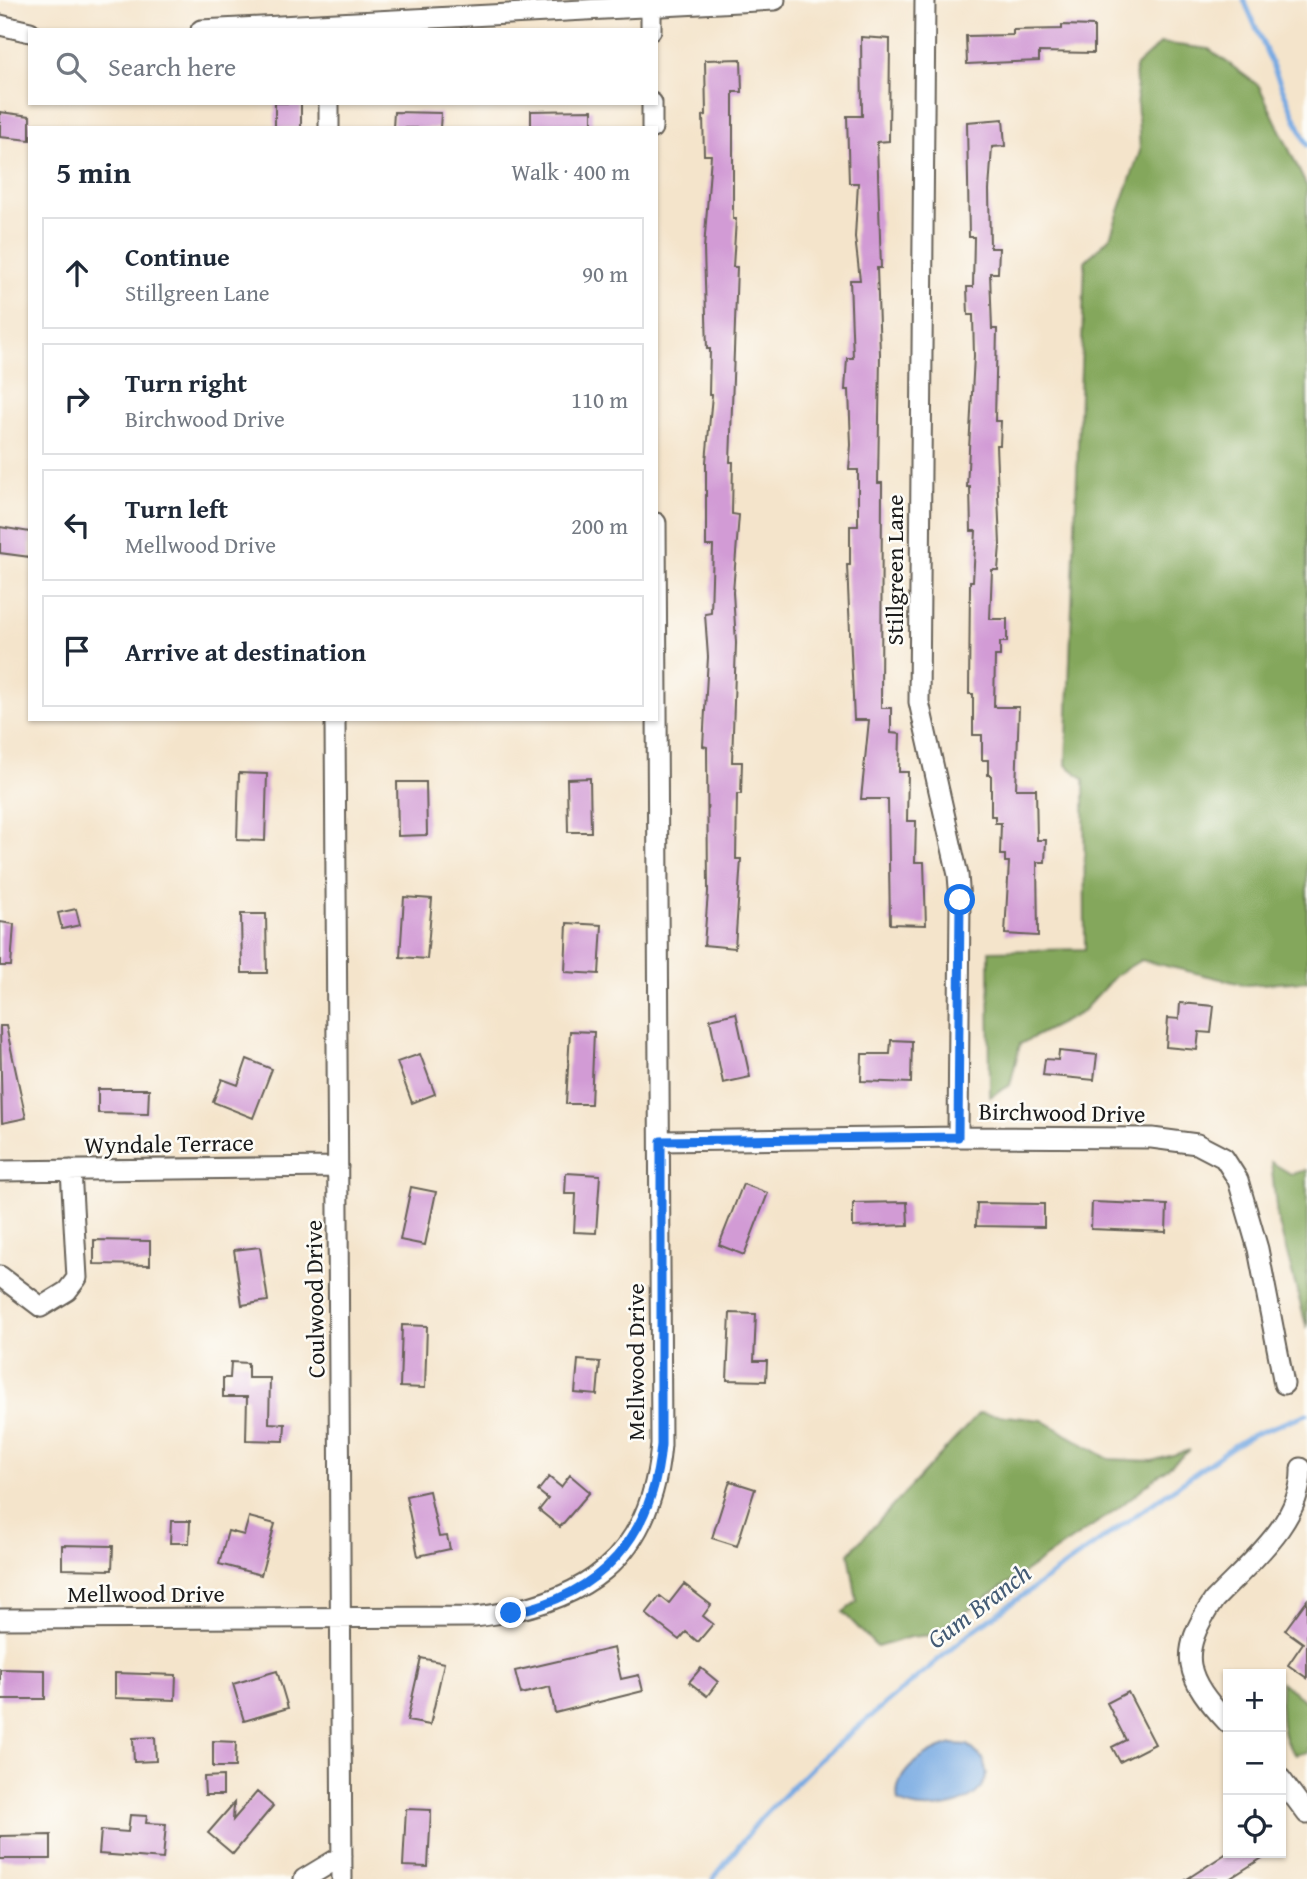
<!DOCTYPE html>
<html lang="en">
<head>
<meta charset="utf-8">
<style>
  :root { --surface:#fff; --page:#f2f2f3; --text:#1f2937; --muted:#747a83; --line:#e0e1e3 }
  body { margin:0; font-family:"Gentium Book Plus",serif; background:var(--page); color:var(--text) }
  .controls { position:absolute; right:21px; bottom:21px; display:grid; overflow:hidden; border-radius:0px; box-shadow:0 2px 5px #0004 }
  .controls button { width:63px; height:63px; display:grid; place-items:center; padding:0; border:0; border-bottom:2px solid var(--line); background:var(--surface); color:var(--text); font:35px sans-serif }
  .stop { position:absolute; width:21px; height:21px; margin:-16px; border:5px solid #1a73e8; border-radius:50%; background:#fff }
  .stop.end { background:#1a73e8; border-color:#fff; box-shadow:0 2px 7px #0008 }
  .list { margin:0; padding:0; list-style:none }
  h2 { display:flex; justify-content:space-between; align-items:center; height:91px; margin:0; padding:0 28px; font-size:30px }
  h2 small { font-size:23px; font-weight:400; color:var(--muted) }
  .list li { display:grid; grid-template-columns:46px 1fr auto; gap:21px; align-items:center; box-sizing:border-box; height:112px; margin:0 14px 14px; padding:0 14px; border:2px solid var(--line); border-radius:0px }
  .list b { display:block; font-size:26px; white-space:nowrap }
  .list p { margin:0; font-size:23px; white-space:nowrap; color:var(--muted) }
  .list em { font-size:23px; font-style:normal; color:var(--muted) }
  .icon { flex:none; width:38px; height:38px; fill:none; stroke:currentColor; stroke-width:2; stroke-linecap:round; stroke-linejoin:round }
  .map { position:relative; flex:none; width:1307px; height:1879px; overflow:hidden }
  .search { position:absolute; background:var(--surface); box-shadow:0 2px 5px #0004; left:28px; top:28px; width:630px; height:77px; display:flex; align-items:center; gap:18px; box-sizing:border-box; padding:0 24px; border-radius:0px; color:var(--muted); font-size:26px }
  .panel { position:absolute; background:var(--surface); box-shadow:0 2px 5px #0004; left:28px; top:126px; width:630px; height:595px; border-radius:0px }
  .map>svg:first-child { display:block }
  .forest { fill:#84a75c; stroke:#50623c; stroke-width:2 }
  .water { fill:#76a9e2; stroke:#49627f; stroke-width:2 }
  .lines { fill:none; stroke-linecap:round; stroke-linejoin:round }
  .stream { stroke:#76a9e2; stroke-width:5 }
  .building { fill:#d29bd5 }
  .minor-casing { stroke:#686259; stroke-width:23 }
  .minor { stroke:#fff; stroke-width:19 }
  .route { stroke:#1a73e8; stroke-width:9 }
  .labels { text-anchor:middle; stroke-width:5; stroke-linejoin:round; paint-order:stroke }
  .street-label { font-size:24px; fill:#1c1c1c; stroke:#fdfcf7 }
  .water-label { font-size:26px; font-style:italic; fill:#445b75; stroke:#fdfcf7 }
</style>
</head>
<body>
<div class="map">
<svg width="1307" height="1879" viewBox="0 0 1307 1879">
  <rect width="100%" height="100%" fill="#fdfcf7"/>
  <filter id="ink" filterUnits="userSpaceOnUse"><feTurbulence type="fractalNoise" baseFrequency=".0143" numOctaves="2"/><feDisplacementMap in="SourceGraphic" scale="14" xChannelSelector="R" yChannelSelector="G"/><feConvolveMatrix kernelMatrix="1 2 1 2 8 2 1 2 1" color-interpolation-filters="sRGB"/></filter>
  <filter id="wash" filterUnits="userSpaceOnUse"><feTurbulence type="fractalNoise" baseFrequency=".00686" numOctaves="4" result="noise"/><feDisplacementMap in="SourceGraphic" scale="28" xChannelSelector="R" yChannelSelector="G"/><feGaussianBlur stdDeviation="1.57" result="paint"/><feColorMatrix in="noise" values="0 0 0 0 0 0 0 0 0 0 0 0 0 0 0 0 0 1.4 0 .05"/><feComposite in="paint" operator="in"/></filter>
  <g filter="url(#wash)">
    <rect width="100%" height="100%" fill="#f4e4cb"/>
    <path class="forest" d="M1161,43l48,6 50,37 48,101v794l-61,4 -105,-25 -25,15 -35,38 -61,31 -10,41 -20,12 -1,-146 96,-2 -1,-170 -18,-14 19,-504 25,-24 30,-86 -5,-84z
      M1271,1162l20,12 16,-4v159l-30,-113z
      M979,1413l63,7 67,39 43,2 38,-11 -73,59 -185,126 -22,2 -33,10 -34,-35 14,-11 -8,-48z
      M1281,1682l26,21v49l-11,3c-19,-17 -15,-49 -15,-73z"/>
    <path class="water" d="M952,1744l16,1 15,14 4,15c-2,4 -4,11 -7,15 -15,20 -62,25 -82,12 -6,-30 30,-50 54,-57z"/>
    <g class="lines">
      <path class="stream" d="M1244,0l63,145
        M713,1879l48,-61 59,-59 150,-126 262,-186 20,-12 55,-21"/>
    </g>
    <g id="blocks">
      <path class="building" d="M1062,25l32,1v27l-55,-1v9l-72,3 -1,-28 47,-1v-5l49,-1z
        M861,37l29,2 -1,102 -12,1 4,126h-4l3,86 -2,129h4l-1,225h10v25l9,1 -1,38h9l-1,49h9l-1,41h9l2,63 -36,-1 -2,-125h-27l8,-79h-15l-7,-155h3v-39h8v-56h-9l2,-25 -2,-55h-4l2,-32h6l-3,-78h10l-5,-43 3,-54h-9l-2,-67h15z
        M741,59l1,33h-9v127h3l-3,48h4l-7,195h3l-1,52 7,1 -6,77 3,51 -4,119h10l-1,32h-4l-1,65h5l-6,89 -31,-3 4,-53 -1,-145 -4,-1 5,-89 -3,-43 6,-1 2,-67h-7v-84l6,-67h-3l1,-46h-3l-3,-100 7,-94h-7l-1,-39 3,-1 -1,-55z
        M275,103h26v25h-26z
        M592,110v18h-61v-17z
        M0,112l30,4v24l-30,-3z
        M394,112l47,1 -1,15h-47z
        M1003,119l2,27 -13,1 -3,43 1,58h9l-1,25h-8l2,56h5l-2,92h6l-1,24h-4l4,100 -2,25h-6l-2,49h17v23h-7v14h-5l-1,51h25l-3,82h20l1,51h9l-1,22h-8l1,74 -33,-2 4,-72h-4v-7h-5l1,-32h-6v-7h-4v-41h-3v-15h-6v-25h-9v-41h-4l1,-113h3l3,-50h-5l-1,-44h-3l7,-131 -1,-41h-5l-1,-28h6l1,-50h-5l-2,-115z
        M0,527l30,5v25l-30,-4z
        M239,773l28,1 -2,67 -28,-1z
        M590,778l1,54h-23l-1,-53z
        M397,782h29l1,53 -29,1z
        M404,897l28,2 -5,60 -27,-2z
        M76,909l4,16 -18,4 -4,-16z
        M241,914h25l1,59h-25z
        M0,922l14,2 -3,42h-11z
        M567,923l35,2 -3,49 -34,-2z
        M1180,1003l34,3 -3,27 -12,-1 -2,18 -31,-3 2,-29 11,1z
        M736,1013l14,64 -27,6 -13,-64z
        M0,1026h6l20,92 -24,5z
        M570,1031l24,1 -3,72h-25z
        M891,1040l21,1 -1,42 -50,-2 1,-27h28z
        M1059,1051l38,4 -3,25 -51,-5 2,-16 13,1z
        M420,1054l15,40 -23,9 -15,-41z
        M247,1059l25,10 -19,49 -40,-16 9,-23 16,6z
        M98,1089h51l-1,25 -50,-1z
        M566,1173l34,2 -4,58 -22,-1 2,-38h-11z
        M743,1184l25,9 -24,62 -25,-10z
        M411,1187l25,5 -11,53 -25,-5z
        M907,1202l1,23 -55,2v-24z
        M1092,1202l75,3 -1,27 -75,-3z
        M977,1203l67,1v23l-68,-1z
        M94,1240l56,1v24l-56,-1z
        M260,1247l8,54 -26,4 -8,-55z
        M730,1313l26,1 -2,47h13l-1,20 -39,-1z
        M402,1325l25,1 -2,62 -25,-1z
        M578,1360l22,2 -3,33 -22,-2z
        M231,1362l17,1v15h22l-1,45 16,1 -1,17 -38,-1 1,-43h-24v-19h7z
        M570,1475l20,17 -30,35 -21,-17 9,-11 -10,-8 11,-14 12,10z
        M730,1481l25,8 -18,57 -25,-8z
        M429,1491l10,46 8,-1 3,13 -32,7 -12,-60z
        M249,1517l26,7 -14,51 -42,-11 9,-33 16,4z
        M171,1521h19l-1,22h-19z
        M62,1545l51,1 -1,24 -50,-1z
        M684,1584l27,21 -8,11 10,8 -15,18 -12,-10 -7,8 -33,-26 14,-18 9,7z
        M1307,1600v78l-19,-13 15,-22 -18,-13z
        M614,1648l7,31 18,-4 4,16 -88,22 -5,-26 -29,7 -6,-23z
        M421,1658l23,5 -14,62 -23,-4z
        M701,1668l17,14 -11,14 -18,-14z
        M0,1669l45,1v29h-45z
        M277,1671l11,37 -44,13 -11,-37z
        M115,1673l61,2 -1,25 -60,-2z
        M1128,1692l27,52 -35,18 -8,-15 14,-7 -19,-37z
        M155,1737l1,24 -22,1 -1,-24z
        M213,1741l23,1 -1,25h-22z
        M223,1776v19h-18l-1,-18z
        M257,1792l16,14 -40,48 -25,-21 26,-30 -1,17z
        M406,1809l25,1 -3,57 -25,-1z
        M130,1815l17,1 -1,7 20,1 -3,35 -64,-5 2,-24 27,2z
        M51,1835v24h-51v-23z
        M1227,1853h43l-41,26h-42z"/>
    </g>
  </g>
  <g filter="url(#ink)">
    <use href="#blocks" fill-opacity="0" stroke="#686259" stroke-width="2"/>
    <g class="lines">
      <g class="minor-casing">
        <path id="minor" d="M925,0l-6,702 39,173 2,25 -2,237
          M651,7v23
          M0,25l30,7
          M201,30l574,-30
          M329,103v25
          M652,103v25
          M335,719l7,1160
          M661,1141l297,-4 194,1 45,6 27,14 14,22 20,69 26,135
          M0,1171l338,-4
          M0,1276l41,31 26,-16 10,-13 -6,-108
          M0,1619l474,-2c109,-12 177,-57 187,-172l-5,-922
          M1228,1723c-42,-45 -52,-68 -14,-123 34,-36 89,-79 87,-132
          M1281,1779l26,35
          M304,1879l38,-23"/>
      </g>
      <use href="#minor" class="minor"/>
    </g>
  </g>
  <g class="lines" filter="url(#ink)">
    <path class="route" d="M511,1613c90,-18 142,-77 150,-168v-304l297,-4 2,-237"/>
  </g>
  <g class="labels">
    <g class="street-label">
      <text transform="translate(895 570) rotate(-90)" y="8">Stillgreen Lane</text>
      <text transform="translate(1062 1113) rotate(1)" y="8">Birchwood Drive</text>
      <text transform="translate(169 1144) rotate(-1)" y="8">Wyndale Terrace</text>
      <text transform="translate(315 1299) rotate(-91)" y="8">Coulwood Drive</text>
      <text transform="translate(636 1362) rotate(-90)" y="8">Mellwood Drive</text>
      <text x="146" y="1602">Mellwood Drive</text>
    </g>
    <g class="water-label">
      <text transform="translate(979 1606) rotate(-37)" y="9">Gum Branch</text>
    </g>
  </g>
</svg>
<div class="controls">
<button>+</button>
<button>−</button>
<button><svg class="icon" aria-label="locate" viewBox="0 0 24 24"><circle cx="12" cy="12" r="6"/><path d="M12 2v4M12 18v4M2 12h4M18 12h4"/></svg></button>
</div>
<div class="stop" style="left:960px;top:900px"></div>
<div class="stop end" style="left:511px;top:1613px"></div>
<div class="search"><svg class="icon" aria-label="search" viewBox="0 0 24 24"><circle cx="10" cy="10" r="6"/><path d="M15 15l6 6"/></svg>Search here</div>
<section class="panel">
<h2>5 min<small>Walk · 400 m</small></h2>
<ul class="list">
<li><svg class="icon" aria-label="ahead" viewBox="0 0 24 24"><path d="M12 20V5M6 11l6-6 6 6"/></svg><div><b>Continue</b><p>Stillgreen Lane</p></div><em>90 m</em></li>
<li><svg class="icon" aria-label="right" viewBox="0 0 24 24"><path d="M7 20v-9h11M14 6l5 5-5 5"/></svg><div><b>Turn right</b><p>Birchwood Drive</p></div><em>110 m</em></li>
<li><svg class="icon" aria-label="left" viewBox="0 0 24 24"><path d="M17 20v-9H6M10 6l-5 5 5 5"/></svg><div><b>Turn left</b><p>Mellwood Drive</p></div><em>200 m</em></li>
<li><svg class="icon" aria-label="arrive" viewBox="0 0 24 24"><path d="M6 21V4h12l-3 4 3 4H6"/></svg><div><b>Arrive at destination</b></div></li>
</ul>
</section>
</div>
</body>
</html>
